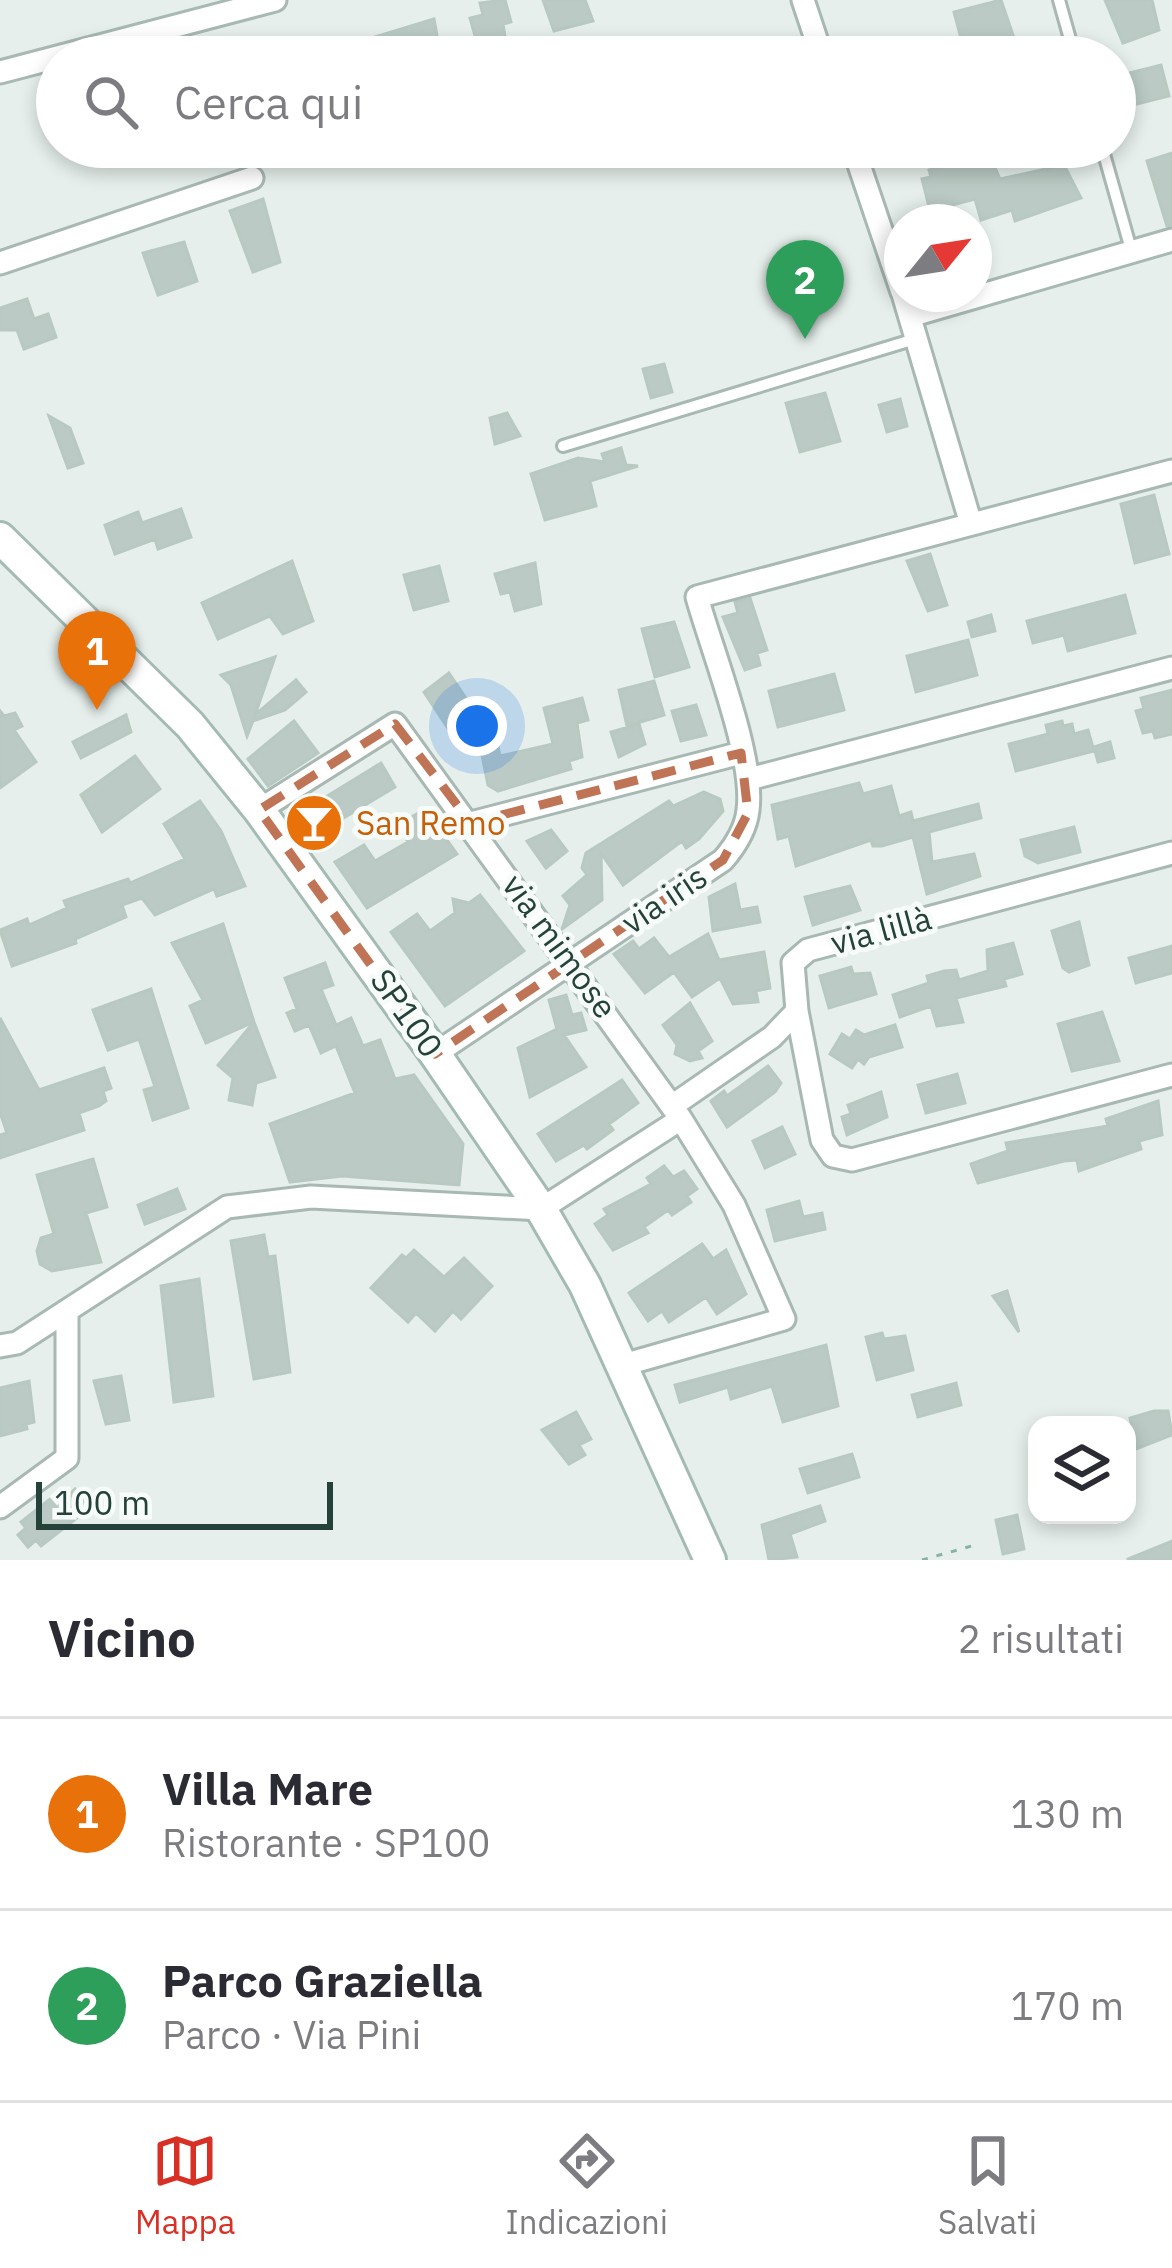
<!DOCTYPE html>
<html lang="it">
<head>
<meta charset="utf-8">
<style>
  :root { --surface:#fff; --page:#f7f7f7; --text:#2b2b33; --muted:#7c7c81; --line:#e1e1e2; --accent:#d93025 }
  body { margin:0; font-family:"IBM Plex Sans",sans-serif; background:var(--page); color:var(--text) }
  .controls { position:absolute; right:36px; bottom:36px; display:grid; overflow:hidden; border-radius:24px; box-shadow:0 6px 18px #0003 }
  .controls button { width:108px; height:108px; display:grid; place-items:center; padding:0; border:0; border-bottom:3px solid var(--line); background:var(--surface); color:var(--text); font:60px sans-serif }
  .compass { position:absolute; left:884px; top:204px; width:108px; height:108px; border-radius:50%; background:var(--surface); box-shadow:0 6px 18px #0003; rotate:60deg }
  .scale { position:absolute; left:36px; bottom:30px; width:297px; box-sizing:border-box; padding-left:12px; border:6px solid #24423a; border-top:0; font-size:33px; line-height:42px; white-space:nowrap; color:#24423a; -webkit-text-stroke:9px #f7fbf9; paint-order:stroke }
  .you { position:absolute; left:477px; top:726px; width:42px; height:42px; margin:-30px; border:9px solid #fff; border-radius:50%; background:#1a73e8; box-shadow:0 0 0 18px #1a73e833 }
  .badge { display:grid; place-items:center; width:78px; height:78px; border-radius:50%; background:var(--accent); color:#fff; font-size:39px; font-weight:700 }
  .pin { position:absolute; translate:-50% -99px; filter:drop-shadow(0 3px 6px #0008) }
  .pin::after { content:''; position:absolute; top:63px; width:42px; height:36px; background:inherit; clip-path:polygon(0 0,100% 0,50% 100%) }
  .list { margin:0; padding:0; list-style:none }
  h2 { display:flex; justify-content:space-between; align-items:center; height:156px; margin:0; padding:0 48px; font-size:51px }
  h2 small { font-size:39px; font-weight:400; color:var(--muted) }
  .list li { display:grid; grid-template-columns:78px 1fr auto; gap:36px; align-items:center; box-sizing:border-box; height:192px; padding:0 48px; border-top:3px solid var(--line) }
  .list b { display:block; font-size:45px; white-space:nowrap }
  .list p { margin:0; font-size:39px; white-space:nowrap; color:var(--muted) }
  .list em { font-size:39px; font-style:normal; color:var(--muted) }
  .icon { flex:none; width:66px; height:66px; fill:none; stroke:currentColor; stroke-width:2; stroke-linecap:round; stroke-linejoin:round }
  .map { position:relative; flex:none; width:1172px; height:1560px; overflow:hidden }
  .search { position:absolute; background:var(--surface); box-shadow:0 6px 18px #0003; left:36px; right:36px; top:36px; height:132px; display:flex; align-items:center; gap:30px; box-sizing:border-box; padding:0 42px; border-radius:66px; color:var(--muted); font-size:45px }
  .sheet { height:540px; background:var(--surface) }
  nav { display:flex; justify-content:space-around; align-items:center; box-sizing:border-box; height:168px; border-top:3px solid var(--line); background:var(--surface); font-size:33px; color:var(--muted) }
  nav a { display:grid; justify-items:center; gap:6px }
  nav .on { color:var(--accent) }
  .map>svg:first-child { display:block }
  .building { fill:#bbcac4; stroke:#b8c9c2; stroke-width:3 }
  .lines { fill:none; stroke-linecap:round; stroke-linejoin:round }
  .service-casing { stroke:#a8b8b2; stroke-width:16 }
  .minor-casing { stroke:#a8b8b2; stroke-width:27 }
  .secondary-casing { stroke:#a4bbb3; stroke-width:36 }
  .path { stroke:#86b3a5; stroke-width:3; stroke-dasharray:6 9; stroke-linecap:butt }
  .service { stroke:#fff; stroke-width:10 }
  .minor { stroke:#fff; stroke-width:21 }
  .secondary { stroke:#fff; stroke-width:30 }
  .marked { fill:none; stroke:#c07456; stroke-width:9; stroke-dasharray:24 15; stroke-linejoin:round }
  .labels { text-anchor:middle; stroke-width:10; stroke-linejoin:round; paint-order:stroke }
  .food-label { font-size:33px; fill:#c56008; stroke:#f7fbf9; text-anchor:start }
  .street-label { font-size:33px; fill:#24423a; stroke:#f7fbf9 }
</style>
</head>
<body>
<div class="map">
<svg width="1172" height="1560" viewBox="0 0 1172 1560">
  <rect width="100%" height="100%" fill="#e6efeb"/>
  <path class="building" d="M505,0l6,22 -8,2 5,31 -27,2 -11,-39 13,-3 -3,-12z
    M543,0h42l8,21 -39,10z
    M1001,0l14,41 -28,8 2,8h-23l-12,-45z
    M1105,0h47l7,30 -36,13z
    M434,19l7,38h-34l-1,-4 -77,4v-6z
    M1161,65l8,31 -40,10 -8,-31z
    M988,152l12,27 64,-14 17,33 -66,23 -3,-11 -31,10 -6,-21 -45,12 -8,-32 9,-2 -2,-7z
    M1172,153v72l-5,1 -20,-65z
    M263,199l17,63 -27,10 -23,-61z
    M184,242l13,39 -39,14 -15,-42z
    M27,299l7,20 14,-5 8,23 -32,12 -7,-19h-17v-22z
    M664,364l8,28 -21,6 -8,-29z
    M825,393l15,48 -40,11 -14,-49z
    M900,399l7,27 -20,6 -8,-27z
    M507,413l13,23 -25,8 -5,-26z
    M49,416l21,12 13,35 -15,5z
    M621,448l5,17 12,1 -48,15 6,25 -51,14 -14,-46 47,-16 27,4 -3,-8z
    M1154,495l15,59 -34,9 -14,-59z
    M181,509l10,28 -33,12 -3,-10 -40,15 -10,-29 33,-13 4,11z
    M930,554l17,51 -19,6 -21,-50z
    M292,561l21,60 -30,13 -13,-18 -52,23 -16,-36z
    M535,563l6,41 -26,7 -5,-19 -9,2 -6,-20z
    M439,566l9,35 -34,9 -10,-35z
    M1125,595l10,38 -67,18 -4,-16 -31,8 -6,-22z
    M750,598l17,52 -10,3 3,12 -15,5 -22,-53 15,-4 -3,-11z
    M991,615l4,16 -23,6 -4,-15z
    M674,622l15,45 -34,10 -13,-48z
    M968,640l9,35 -61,17 -9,-36z
    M275,657l-20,58 41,-35 10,12 -21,18 -32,11 -6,15 -16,-51 -10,-10z
    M449,673l31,46 -27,17 -29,-44z
    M834,674l10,36 -66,17 -9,-36z
    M654,681l10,34 -37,11 -8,-36z
    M1172,690v44l-17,4 -2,-7 -10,2 -7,-22 8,-2 -3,-11z
    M582,698l6,22 -11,3 5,34 -13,4 2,8 -73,22 -10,-6 -7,-35 17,-4 2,10 53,-12 -9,-36z
    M696,705l10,30 -25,6 -9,-30z
    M0,711l4,5 11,-3 7,13 -8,4 22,32 -36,26z
    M126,715l5,17 -50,26 -8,-16z
    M294,721l24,32 -50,33 -20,-27z
    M1062,721l1,5 9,-2 2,10 14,-4 6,21 -78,20 -7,-27 39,-10 -2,-9z
    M639,724l6,20 -26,13 -8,-25z
    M1110,742l4,16 -16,4 -4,-15z
    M135,756l25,33 -58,43 -21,-37z
    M381,763l14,24 -78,47 -14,-23z
    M859,783l4,11 28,-8 8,30 12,-4 2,9 65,-17 3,14 -52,14 3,30 42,-8 6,22 -53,18 -14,-57 -31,9h-9l-2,-6 -75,26 -7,-30 -11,3 -6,-34z
    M704,792l16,7 3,12 -24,28 -13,9 -4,-7 -59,44 -22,-32 1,47 -40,29 8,-24 -7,-9 24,-21 -5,-7 4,-15 83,-52 4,5z
    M200,801l21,30 24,55 -28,10 -3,-7 -59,26 -13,-17 -20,7 4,12 -51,22 1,4 -64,23 -12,-36 27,-11 2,6 38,-17 -3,-7 64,-22 2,4 55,-24 -21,-35z
    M425,809l32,45 -90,54 -32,-46 29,-17 11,16 33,-19 -10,-17z
    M1074,827l6,25 -42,11 -13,-7 -4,-16z
    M551,830l16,21 -21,17 -19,-27z
    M735,884l5,26 17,-3 3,15 -47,9 -4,-34z
    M850,886l10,24 -47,15 -8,-28z
    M480,895l44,56 -79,55 -54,-74 26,-18 13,17 25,-18 -2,-14 16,4z
    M1079,922l10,43 -20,7 -6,-4 -11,-37z
    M223,924l31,98 -48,21 -16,-37 13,-6 -31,-57z
    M708,934l11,26 45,-8 6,36 -14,3 2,11 -25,2 -13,-26 -28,19 -18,-25 -29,21 -31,-39 19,-13 6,8 15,-11 15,19z
    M1013,943l9,31 -18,5 2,7 -50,12 7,24 -26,4 -6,-20 -31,11 -7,-22 36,-12 -2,-7 17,-5 12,-1 3,10 29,-9 -1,-21z
    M1172,946v27l-36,10 -7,-25z
    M325,963l8,22 -12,4 15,36 15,-7 12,28 17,-6 15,39 19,-4 49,69 -4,41 -117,-9 -52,6 -20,-58 85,-31 -19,-47 -15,7 -12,-28 -14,6 -8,-18 10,-4 -12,-31z
    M851,967l2,7 17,-1 6,21 -47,14 -9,-32z
    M151,989l37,119 -35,12 -9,-30 11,-3 -16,-48 -31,11 -15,-40z
    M566,995l6,20 9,-2 5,17 -22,5 22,32 -56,30 -12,-49 39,-19 -8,-29z
    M690,1003l22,38 -14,10 4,7 -12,3 -15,-7 2,-9 -14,-20z
    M1102,1012l17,49 -47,10 -14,-47z
    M0,1018l39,72 65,-22 7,20 -8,3 3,10 -7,5 -20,7 5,17 -84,28v-23l7,-2 -7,-21z
    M254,1022l21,55 -19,6 -4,22 -23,-5 4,-22 -15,-13z
    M895,1025l7,22 -33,10 -5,7 -6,-5 -6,9 -22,-14 12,-20 8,5 6,-9 8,5z
    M768,1066l13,17 -6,9 -48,35 -16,-26 13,-10 3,5z
    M957,1074l8,29 -39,10 -8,-28z
    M622,1080l16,23 -29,21 4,6 -26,19 -3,-4 -28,16 -18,-27z
    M881,1092l6,25 -40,18 -5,-18 9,-3 -3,-9z
    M1158,1101l4,34 -23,6 2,8 -62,22 -2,-11 -13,1 -86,22 -7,-19 37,-13 -2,-8 102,-17 -2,-7z
    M782,1127l13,27 -30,14 -12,-27z
    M93,1159l14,48 -21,6 15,49 -49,9 -12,-7 -3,-13 4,-13 13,-4 -17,-59z
    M664,1166l9,11 11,-6 13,18 -10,7 4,6 -19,13 -4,-5 -24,17 4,6 -35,17 -18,-26 13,-9 -4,-6 47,-25 -4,-6z
    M177,1189l8,20 -40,15 -7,-19z
    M799,1201l4,16 19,-4 3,16 -50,12 -8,-31z
    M264,1235l4,22 7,-1 15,116 -36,7 -23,-138z
    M702,1244l11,15 13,-9 20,44 -29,20 -11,-17 -37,25 -7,-11 -14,10 -19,-28z
    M414,1250l30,27 20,-19 28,28 -31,33 -8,-8 -18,20 -19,-18 -8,9 -37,-34 31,-33 4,3z
    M199,1279l14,117 -39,6 -13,-116z
    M1007,1291l12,41 -26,-36z
    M882,1333l2,6 21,-3 8,34 -36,10 -11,-43z
    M826,1345l12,61 -55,16 -11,-36 -41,13 -3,-12 -48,15 -5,-17z
    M121,1376l8,44 -23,4 -12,-43z
    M29,1381l5,41 -8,2 1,5 -27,7v-48z
    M956,1383l5,22 -43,12 -6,-22z
    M1154,1411h14l4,24 -36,14 -6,-31z
    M576,1412l15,27 -12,6 6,10 -16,9 -27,-34z
    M852,1454l7,23 -51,16 -8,-24z
    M63,1489l5,7 7,-7 10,12 -8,7 5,6 -41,32 -5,-6 -8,7 -10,-12 8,-7 -5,-6z
    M820,1506l5,15 -35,13 7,23 -28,3 -7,-35z
    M1017,1515l7,34 -21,5 -7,-34z
    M1172,1541v19h-44v-1z"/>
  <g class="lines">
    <g class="service-casing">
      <path id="service" d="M1059,0l16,57
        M1102,147l30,106
        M563,446l352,-107"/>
    </g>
    <g class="minor-casing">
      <path id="minor" d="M803,0l19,57
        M0,72l275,-72
        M853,147l49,145
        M0,263l252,-85
        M903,294l68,230
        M910,316l262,-76
        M749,779l423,-111
        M259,810l136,-86 286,395 53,86 50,114 -161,46
        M471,823l270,-70
        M797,1011l25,129 11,16 19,4 320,-85
        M435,1054l288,-194c13,-15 23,-31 25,-50 7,-52 -36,-159 -51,-213l475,-126
        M672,1106l100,-69 25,-26 -4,-48 15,-13 364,-97
        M0,1346l17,-3 210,-136 84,-10 230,12 140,-90
        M0,1507l67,-49v-147"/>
    </g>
    <g class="secondary-casing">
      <path id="secondary" d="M0,538l190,187 69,85 176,244 106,155 44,76 125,275"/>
    </g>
    <path class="path" d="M922,1560l53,-15"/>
    <use href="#service" class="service"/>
    <use href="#minor" class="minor"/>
    <use href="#secondary" class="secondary"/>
  </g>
  <path class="marked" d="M395,724l76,99 270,-70 7,60 -25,47 -288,194 -176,-244z"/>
  <defs>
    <g id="bar-disc" transform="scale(3)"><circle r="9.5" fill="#e8710a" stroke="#f7fbf9"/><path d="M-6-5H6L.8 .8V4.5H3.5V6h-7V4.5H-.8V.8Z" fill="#fff"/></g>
  </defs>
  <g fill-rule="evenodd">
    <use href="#bar-disc" x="314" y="823"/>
  </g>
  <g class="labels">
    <g class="food-label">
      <text x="356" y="835">San Remo</text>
    </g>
    <g class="street-label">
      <text transform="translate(664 899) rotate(-34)" y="12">via iris</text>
      <text transform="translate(881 930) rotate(-15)" y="12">via lillà</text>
      <text transform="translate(560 946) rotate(54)" y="12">via mimose</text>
      <text transform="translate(407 1013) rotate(55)" y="12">SP100</text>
    </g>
  </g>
</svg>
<div class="controls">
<button><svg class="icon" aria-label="layers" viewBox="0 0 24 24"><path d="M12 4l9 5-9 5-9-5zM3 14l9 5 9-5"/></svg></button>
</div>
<svg class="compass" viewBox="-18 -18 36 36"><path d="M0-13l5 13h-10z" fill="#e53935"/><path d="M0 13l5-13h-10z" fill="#7c7c81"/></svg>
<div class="scale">100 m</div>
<div class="you"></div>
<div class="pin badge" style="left:97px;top:710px;background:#e8710a">1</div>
<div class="pin badge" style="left:805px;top:339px;background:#2e9e5b">2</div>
<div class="search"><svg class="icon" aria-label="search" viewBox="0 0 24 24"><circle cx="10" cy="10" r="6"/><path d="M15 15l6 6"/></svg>Cerca qui</div>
</div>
<section class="sheet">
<h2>Vicino<small>2 risultati</small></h2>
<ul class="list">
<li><span class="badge" style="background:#e8710a">1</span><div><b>Villa Mare</b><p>Ristorante · SP100</p></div><em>130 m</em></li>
<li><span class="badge" style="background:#2e9e5b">2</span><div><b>Parco Graziella</b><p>Parco · Via Pini</p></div><em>170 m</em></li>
</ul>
</section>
<nav>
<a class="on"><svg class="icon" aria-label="map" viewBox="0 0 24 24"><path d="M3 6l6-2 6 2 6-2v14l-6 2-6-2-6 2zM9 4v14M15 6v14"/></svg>Mappa</a>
<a><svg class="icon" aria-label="directions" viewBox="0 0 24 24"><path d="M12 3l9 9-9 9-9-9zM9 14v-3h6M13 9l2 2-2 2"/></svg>Indicazioni</a>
<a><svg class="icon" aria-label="saved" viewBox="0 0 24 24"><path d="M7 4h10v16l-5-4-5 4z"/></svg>Salvati</a>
</nav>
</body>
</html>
